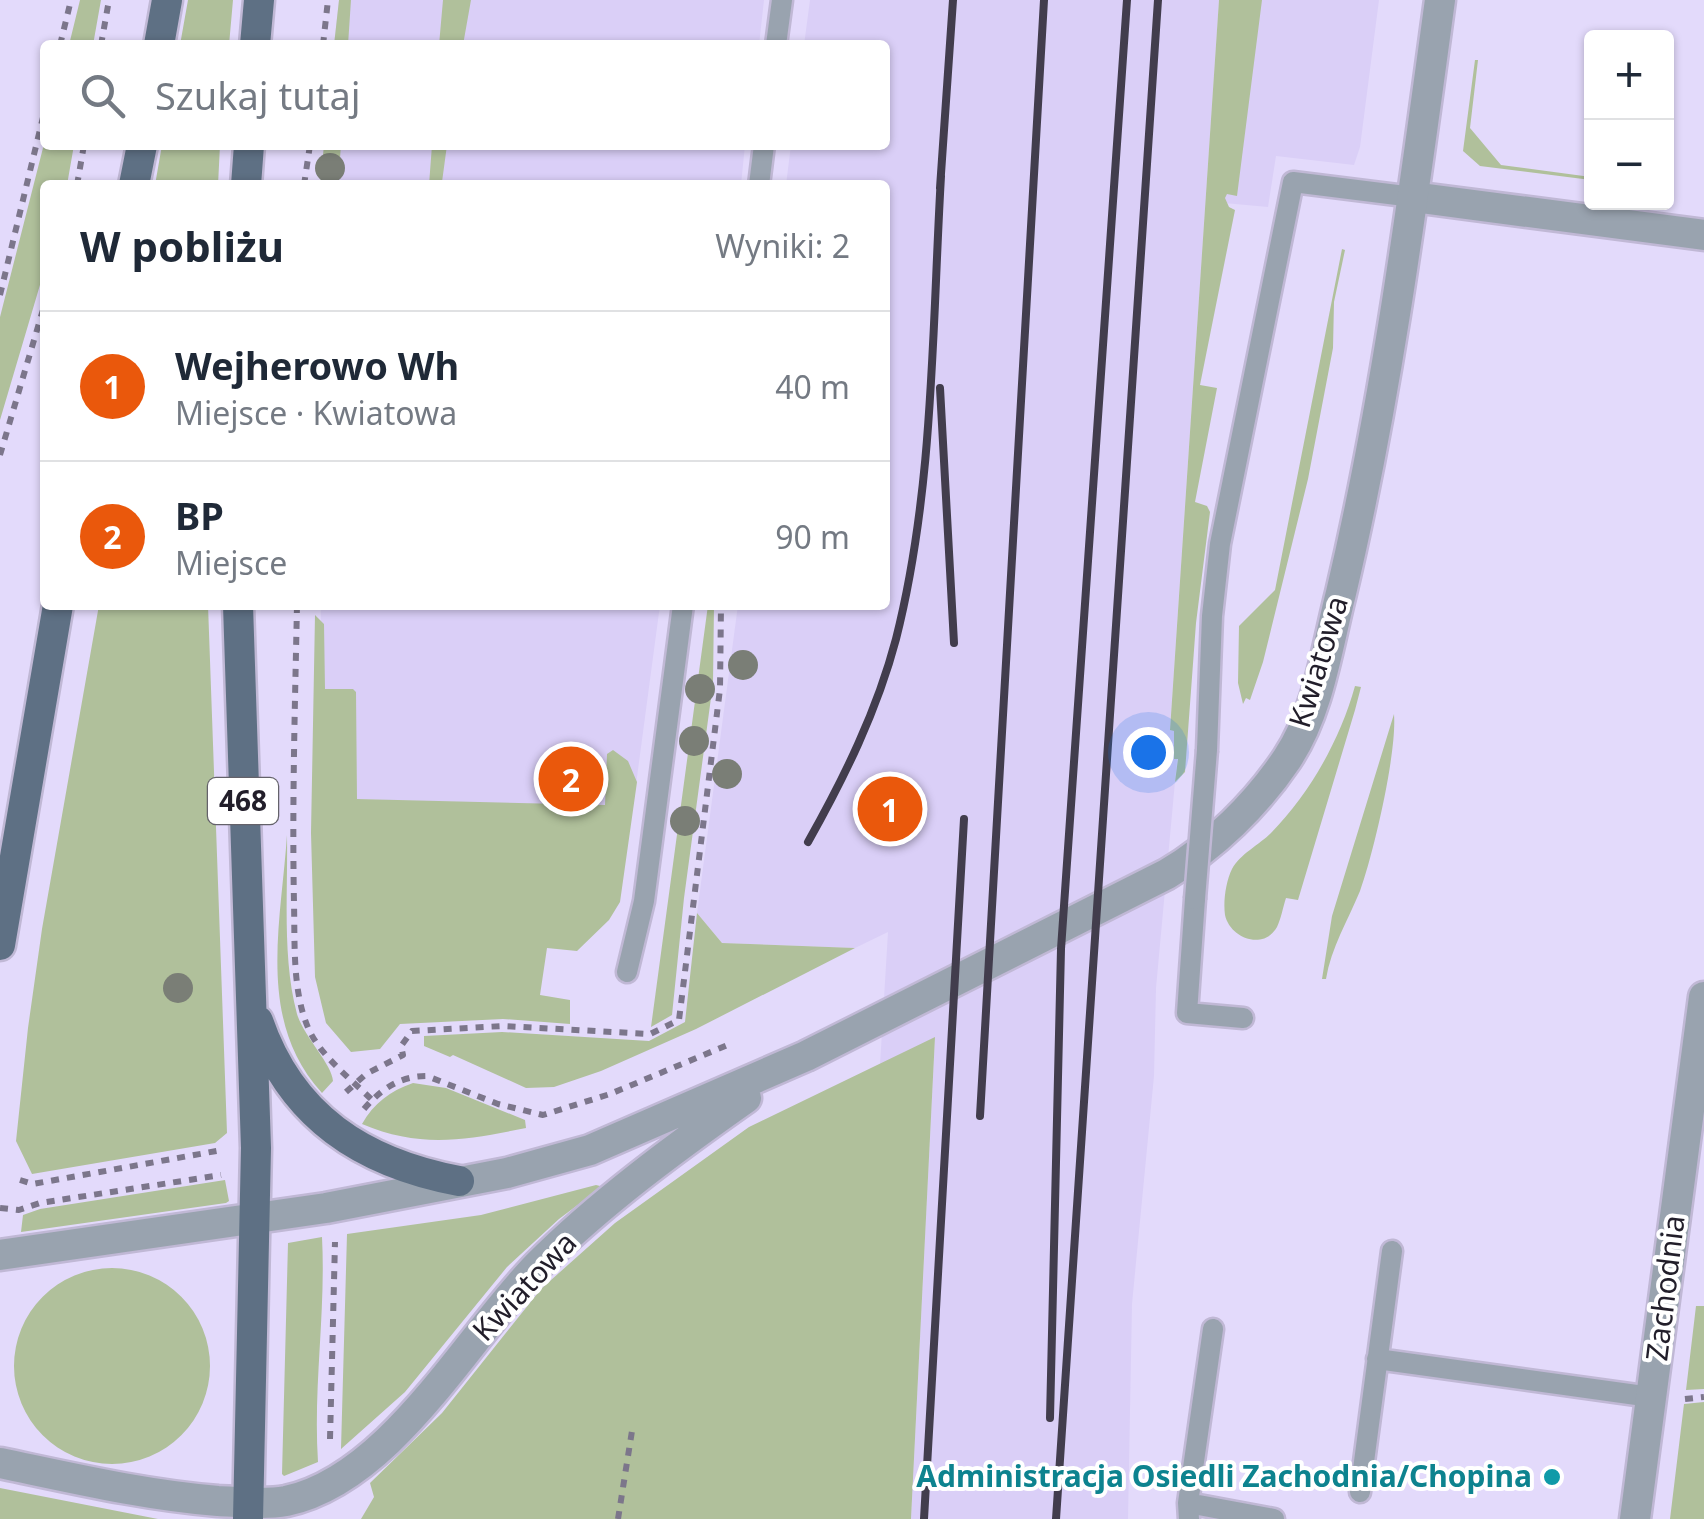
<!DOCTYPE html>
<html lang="pl">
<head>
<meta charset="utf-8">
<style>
  :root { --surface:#fff; --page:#f2f2f3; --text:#1f2937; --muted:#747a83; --line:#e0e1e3; --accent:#ea580c }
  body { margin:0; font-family:"Noto Sans",sans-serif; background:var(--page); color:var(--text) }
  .controls { position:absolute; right:30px; top:30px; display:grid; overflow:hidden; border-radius:10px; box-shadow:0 2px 8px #0004 }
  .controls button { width:90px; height:90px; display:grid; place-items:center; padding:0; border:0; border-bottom:2px solid var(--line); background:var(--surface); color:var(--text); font:50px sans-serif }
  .you { position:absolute; left:1148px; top:752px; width:35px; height:35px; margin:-25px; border:8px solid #fff; border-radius:50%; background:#1a73e8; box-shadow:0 0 0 15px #1a73e833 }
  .badge { display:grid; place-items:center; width:65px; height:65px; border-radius:50%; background:var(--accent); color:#fff; font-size:32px; font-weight:700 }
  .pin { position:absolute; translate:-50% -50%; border:5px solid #fff; box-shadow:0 2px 10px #0006 }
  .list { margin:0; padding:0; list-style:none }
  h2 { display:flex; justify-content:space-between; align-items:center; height:130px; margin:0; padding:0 40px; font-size:42px }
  h2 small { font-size:32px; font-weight:400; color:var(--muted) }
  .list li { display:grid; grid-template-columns:65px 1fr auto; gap:30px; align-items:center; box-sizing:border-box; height:150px; padding:0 40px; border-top:2px solid var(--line) }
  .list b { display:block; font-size:38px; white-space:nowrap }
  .list p { margin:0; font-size:32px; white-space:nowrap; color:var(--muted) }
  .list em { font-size:32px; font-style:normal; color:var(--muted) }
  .icon { flex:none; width:55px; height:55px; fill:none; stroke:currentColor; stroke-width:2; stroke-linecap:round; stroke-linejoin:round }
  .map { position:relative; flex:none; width:1704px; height:1519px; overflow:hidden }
  .search { position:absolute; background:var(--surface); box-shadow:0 2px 8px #0004; left:40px; top:40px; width:850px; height:110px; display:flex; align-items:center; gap:25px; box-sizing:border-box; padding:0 35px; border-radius:10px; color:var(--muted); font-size:38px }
  .panel { position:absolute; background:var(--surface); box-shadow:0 2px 8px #0004; left:40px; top:180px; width:850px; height:430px; border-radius:10px }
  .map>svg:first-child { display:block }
  .built { fill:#dacff7 }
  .green { fill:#b0c09b }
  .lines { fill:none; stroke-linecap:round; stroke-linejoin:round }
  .service-casing { stroke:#c0b8d5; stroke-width:25 }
  .minor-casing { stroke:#c0b8d5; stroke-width:35 }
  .tertiary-casing { stroke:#c0b8d5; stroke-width:35 }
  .primary-casing { stroke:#c0b8d5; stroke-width:35 }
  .path { stroke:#7c768b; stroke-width:6; stroke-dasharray:8 8; stroke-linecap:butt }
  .service { stroke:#99a3af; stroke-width:20 }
  .minor { stroke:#99a3af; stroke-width:30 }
  .tertiary { stroke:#99a3af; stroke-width:30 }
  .primary { stroke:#5e7084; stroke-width:30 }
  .rail { stroke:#423d4d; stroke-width:8 }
  .service-bridge-casing { stroke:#c0b8d5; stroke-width:25; stroke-linecap:butt }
  .service-bridge { stroke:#99a3af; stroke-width:20 }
  .tree { fill:#7a7e76 }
  .culture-dot { fill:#0f9aa8; stroke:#fff; stroke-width:4 }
  .labels { text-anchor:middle; stroke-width:8; stroke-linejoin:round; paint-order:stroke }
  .shield { fill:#fff; stroke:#64626a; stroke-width:2.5 }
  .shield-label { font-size:28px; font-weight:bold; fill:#221e2a }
  .street-label { font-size:30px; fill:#221e2a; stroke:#fff }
  .culture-label { font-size:30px; font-weight:bold; fill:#0d838f; stroke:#fff; text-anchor:end }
</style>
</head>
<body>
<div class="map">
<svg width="1704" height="1519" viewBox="0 0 1704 1519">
  <rect width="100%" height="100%" fill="#e3dafb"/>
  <path class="built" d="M339,0h425l-5,45h-425z
    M810,0h409l-49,729 4,2 3,29 -21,228 -2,88 -22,228 -4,215h-217l24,-481 -55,27 8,-133 -33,16 -133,-5 -25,-30 41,-308h147v-420h-99l5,-40h94v-100h-81z
    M1228,0h151l-19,147 -6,18 -78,-9 -8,51 -55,-5z
    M324,145h421l-4,40h-421z
    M321,605h339l-27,202 -316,-9z"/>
  <path class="green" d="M80,0h21l-8,45h-24z
    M188,0h45l-4,45h-49z
    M339,0h12l-3,45h-14z
    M443,0h28l-8,45h-24z
    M1219,0h43l-25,196 -10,-2 -2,4 4,9 6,3 -35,175 17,3 -22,114 12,4 3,6 -14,111 -11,149 -10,10 3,-23h-4v-28l-4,-1z
    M1475,60h3l-8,68 31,37 90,12v3l-111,-14 -17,-15z
    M45,140v5h29l-7,40h-22v83l-45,152v-103z
    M162,145h58l-2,40h-63z
    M324,145h17l-3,40h-18z
    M432,145h15l-5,37 19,3h-32z
    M1342,249l3,1 -11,52 -1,46 -25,131 -45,183 -13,38 -4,-2 -3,6 -5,-21 1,-57 36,-36z
    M99,605h109l19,528 -12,10 -183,31 -16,-33 12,-113 14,-99z
    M708,605h6l-1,78 -29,215 -12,117 -21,12z
    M315,615l9,9 1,65h28l3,3 1,107 248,6 2,-51 6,-4 15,11 9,21 -17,120 -11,18 -32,31 -30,-3 -7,47 30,5v24l-67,-5 -103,5 -20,25 -29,3 -25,-29 -11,-46 -4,-144z
    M1355,686l6,1 -6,23 -57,190 -12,-2c-3,9 -5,21 -9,29 -14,24 -47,11 -52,-12 -2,-14 1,-34 7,-46 7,-14 28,-25 39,-36 39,-40 69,-93 84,-147z
    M1394,714c3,39 -20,138 -34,177 -12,29 -29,57 -34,88h-4l10,-63z
    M287,835c1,58 -5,123 10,179 7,23 35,50 36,67l-11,12c-66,-72 -41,-169 -35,-258z
    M697,913l25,30 133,5 -159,81 -95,42 -47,16 -28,1 -73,-33 -3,2 -26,-11v-10l78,-4 147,9 36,-19z
    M935,1037l-24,482h-550l13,-22 -4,-14 72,-70 99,-124 74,-66 134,-96z
    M413,1083l33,5 79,32 1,8c-60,12 -105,21 -164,-4 12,-21 28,-33 51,-41z
    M225,1180l4,21 -3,2 -205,29 2,-17 17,-6z
    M596,1185l4,1 -1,3 -40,30 -52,48 -102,125 -64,57 6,-215 134,-19z
    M322,1237c4,75 -9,150 -4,225l-34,14 -2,-2 6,-231z
    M14 1366a98 98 0 1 1 196 0a98 98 0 1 1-196 0Z
    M1696,1306h8v83l-18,1z
    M1704,1402v117h-34l14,-115z
    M0,1488l158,31h-158z"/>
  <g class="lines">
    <g class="service-casing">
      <path id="service" d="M776,45l6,-45
        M759,185l5,-40
        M1207,750l5,-134 8,-72 73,-362 120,15
        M1195,899l-8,114 56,5
        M627,972l17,-71 39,-296
        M1377,1359l274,38
        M1360,1492l32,-241
        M1188,1503l86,16
        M1189,1519l-1,-16 25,-174"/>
    </g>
    <g class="minor-casing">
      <path id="minor" d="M1413,197l291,38
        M1635,1519l69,-522"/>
    </g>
    <g class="tertiary-casing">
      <path id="tertiary" d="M0,1255l326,-47 181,-35 83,-23 216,-94 361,-182c47,-28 89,-69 120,-115 32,-48 40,-111 54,-166 46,-195 72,-395 99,-593
        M0,1463c72,15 144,32 218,38 22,1 46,4 68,0 105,-22 181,-164 252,-236 62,-62 137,-117 208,-167"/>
    </g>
    <g class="primary-casing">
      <path id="primary" d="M159,45l8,-45
        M255,45l4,-45
        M134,185l8,-40
        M246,185l3,-40
        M238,605l18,543 -8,371
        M0,945l58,-340
        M258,1021c33,96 105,142 201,160"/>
    </g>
    <path class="path" d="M60,45l11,-45
      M101,45l8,-45
      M323,45l5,-45
      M77,185l7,-40
      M304,185l6,-40
      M0,295l45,-186
      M0,455l45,-152
      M297,605c-2,99 -5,199 -3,298 1,42 -2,91 16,129 14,27 41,47 62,68
      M346,1092l20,-18 37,-19 -2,-9 11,-15 91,-5 147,8 29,-14 41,-331 1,-84
      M364,1109c17,-20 36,-33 63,-33l71,28 45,11 67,-21 120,-50
      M20,1180l13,4 189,-34
      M0,1208l19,2 21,-7 181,-28
      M1685,1399l19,-2
      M330,1439l5,-197
      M618,1519l14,-88"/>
    <use href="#service" class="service"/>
    <use href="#minor" class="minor"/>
    <use href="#tertiary" class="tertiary"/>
    <use href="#primary" class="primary"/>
    <path class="rail" d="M940,188l13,-188
      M940,388l14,255
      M808,842c36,-64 69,-131 88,-203 38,-150 36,-309 45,-463
      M980,1116l64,-1116
      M1050,1418l11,-469 66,-949
      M924,1519l40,-700
      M1056,1519l102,-1519"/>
    <g class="service-bridge-casing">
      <path id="service-bridge" d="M1195,899l12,-149"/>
    </g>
    <use href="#service-bridge" class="service-bridge"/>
  </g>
  <g class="tree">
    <circle cx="330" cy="168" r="15"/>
    <circle cx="743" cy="665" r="15"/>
    <circle cx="700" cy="689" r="15"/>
    <circle cx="694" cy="741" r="15"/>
    <circle cx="727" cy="774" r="15"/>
    <circle cx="685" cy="821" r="15"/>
    <circle cx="178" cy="988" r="15"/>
  </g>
  <circle class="culture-dot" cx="1552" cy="1477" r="10"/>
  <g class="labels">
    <rect class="shield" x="208" y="778" width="70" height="46" rx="8"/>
    <g class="shield-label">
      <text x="243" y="811">468</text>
    </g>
    <g class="street-label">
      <text transform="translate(1319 662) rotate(-73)" y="10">Kwiatowa</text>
      <text transform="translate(525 1287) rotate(-47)" y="10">Kwiatowa</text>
      <text transform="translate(1666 1288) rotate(-83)" y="10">Zachodnia</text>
    </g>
    <g class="culture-label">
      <text x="1532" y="1487">Administracja Osiedli Zachodnia/Chopina</text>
    </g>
  </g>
</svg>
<div class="controls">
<button>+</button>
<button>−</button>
</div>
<div class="you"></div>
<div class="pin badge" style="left:890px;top:809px">1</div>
<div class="pin badge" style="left:571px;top:779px">2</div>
<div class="search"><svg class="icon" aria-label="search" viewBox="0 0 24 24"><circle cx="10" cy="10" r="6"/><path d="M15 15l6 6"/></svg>Szukaj tutaj</div>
<section class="panel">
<h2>W pobliżu<small>Wyniki: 2</small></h2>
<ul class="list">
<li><span class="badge">1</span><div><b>Wejherowo Wh</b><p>Miejsce · Kwiatowa</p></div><em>40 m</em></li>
<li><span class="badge">2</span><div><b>BP</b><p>Miejsce</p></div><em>90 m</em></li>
</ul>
</section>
</div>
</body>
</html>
